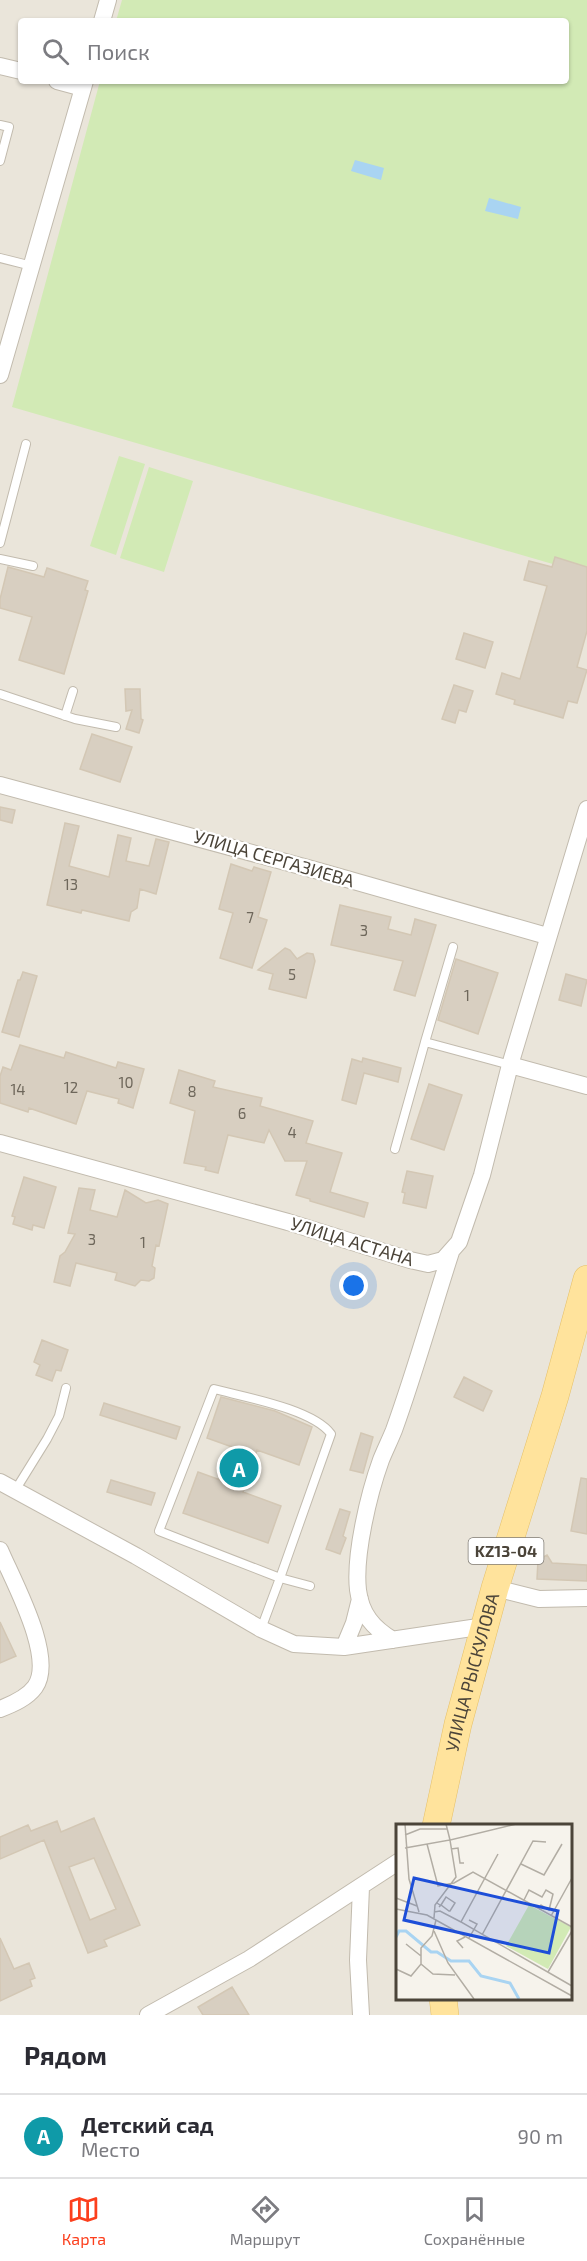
<!DOCTYPE html>
<html lang="ru">
<head>
<meta charset="utf-8">
<style>
  :root { --surface:#fff; --page:#f7f7f7; --text:#2b2b33; --muted:#7c7c81; --line:#e1e1e2; --accent:#fc3f1d }
  body { margin:0; font-family:"Exo 2",sans-serif; background:var(--page); color:var(--text) }
  .you { position:absolute; left:354px; top:1286px; width:21px; height:21px; margin:-15px; border:4px solid #fff; border-radius:50%; background:#1a73e8; box-shadow:0 0 0 9px #1a73e833 }
  .badge { display:grid; place-items:center; width:39px; height:39px; border-radius:50%; background:var(--accent); color:#fff; font-size:20px; font-weight:700 }
  .pin { position:absolute; translate:-50% -50%; border:3px solid #fff; box-shadow:0 2px 6px #0006 }
  .list { margin:0; padding:0; list-style:none }
  h2 { display:flex; justify-content:space-between; align-items:center; height:78px; margin:0; padding:0 24px; font-size:26px }
  h2 small { font-size:20px; font-weight:400; color:var(--muted) }
  .list li { display:grid; grid-template-columns:39px 1fr auto; gap:18px; align-items:center; box-sizing:border-box; height:84px; padding:0 24px; border-top:2px solid var(--line) }
  .list b { display:block; font-size:22px; white-space:nowrap }
  .list p { margin:0; font-size:20px; white-space:nowrap; color:var(--muted) }
  .list em { font-size:20px; font-style:normal; color:var(--muted) }
  .icon { flex:none; width:33px; height:33px; fill:none; stroke:currentColor; stroke-width:2; stroke-linecap:round; stroke-linejoin:round }
  .map { position:relative; flex:none; width:587px; height:2015px; overflow:hidden }
  .search { position:absolute; background:var(--surface); box-shadow:0 2px 4px #0004; left:18px; right:18px; top:18px; height:66px; display:flex; align-items:center; gap:15px; box-sizing:border-box; padding:0 21px; border-radius:6px; color:var(--muted); font-size:22px }
  .sheet { height:162px; background:var(--surface) }
  nav { display:flex; justify-content:space-around; align-items:center; box-sizing:border-box; height:84px; border-top:2px solid var(--line); background:var(--surface); font-size:16px; color:var(--muted) }
  nav a { display:grid; justify-items:center; gap:3px }
  nav .on { color:var(--accent) }
  .map>svg:first-child { display:block }
  .residential { fill:#eae5da; fill-rule:evenodd }
  .green { fill:#d2eab5 }
  .water { fill:#a9d4f2 }
  .building { fill:#d8cfc1; stroke:#d3c7b4; stroke-width:1.5; fill-rule:evenodd }
  .lines { fill:none; stroke-linecap:round; stroke-linejoin:round }
  .service-casing { stroke:#c2bbae; stroke-width:10 }
  .minor-casing { stroke:#c2bbae; stroke-width:18 }
  .primary-casing { stroke:#e6c16a; stroke-width:28 }
  .service { stroke:#fff; stroke-width:8 }
  .minor { stroke:#fff; stroke-width:16 }
  .primary { stroke:#ffe39c; stroke-width:27 }
  .labels { text-anchor:middle; stroke-width:4.5; stroke-linejoin:round; paint-order:stroke }
  .number-label { font-size:15px; fill:#6e675b }
  .shield { fill:#fff; stroke:#817c74; stroke-width:1.5 }
  .shield-label { font-size:16px; font-weight:bold; fill:#4b4439 }
  .street-label { font-size:18px; fill:#4b4439; stroke:#fff }
  .inset-river { fill:none; stroke:#a9d4f2; stroke-width:3 }
  .inset-road { fill:none; stroke:#b2ada4; stroke-width:1.5 }
  .view { fill:#1d4ed8; fill-opacity:0.15; stroke:#1d4ed8; stroke-width:3 }
  .inset-edge { fill:none; stroke:#4b4439; stroke-width:3 }
</style>
</head>
<body>
<div class="map">
<svg width="587" height="2015" viewBox="0 0 587 2015">
  <rect width="100%" height="100%" fill="#f6f3ec"/>
  <path class="residential" d="M0,0h587v2015h-587zM21,21h545v60h-545zM398,1826h172v172h-172z"/>
  <path class="green" d="M122,0h465v574l-575,-167 88,-326h466v-60h-450z
    M119,456l26,8 -29,91 -26,-9z
    M149,467l44,14 -29,91 -44,-14z"/>
  <path class="water" d="M355,160l29,8 -3,12 -30,-9z
    M489,198l32,9 -3,12 -33,-8z"/>
  <path class="building" d="M555,557l32,10v64l-10,36 10,3 -10,33 -9,-2 -5,17 -49,-14 1,-4 -19,-6 6,-21 18,6 27,-93 -23,-6 5,-19 23,6z
    M8,567l36,10 3,-9 41,13 -3,9 3,1 -24,83 -45,-14 13,-43 -32,-9v-9z
    M464,633l29,9 -8,26 -29,-9z
    M454,685l19,6 -7,21 -7,-2 -4,13 -13,-4z
    M125,689h15l1,30 2,1 -4,13 -13,-4 6,-19 -6,1z
    M92,734l40,13 -12,35 -40,-13z
    M0,807l15,3 -3,13 -12,-3z
    M65,823l14,3 -10,40 40,11 9,-42 13,3 -5,23 23,5 7,-27 13,3 -13,52 -16,-5 -3,19 -6,4 -2,9 -47,-11 -1,3 -34,-8z
    M231,864l21,7 2,-4 17,5 -13,45 9,3 -15,48 -32,-10 13,-45 -14,-4z
    M340,905l51,12 -3,12 23,6 4,-16 21,6 -21,71 -21,-6 9,-29 -72,-16z
    M285,948l5,2 7,9 10,-6 6,1 2,7 -9,37 -37,-9 4,-15 -15,-4z
    M456,959l42,14 -20,61 -40,-14z
    M23,972l14,4 -18,61 -17,-5 16,-52h2z
    M566,974l21,6 -6,26 -22,-6z
    M20,1045l44,13 2,-6 50,16 2,-6 26,7 -11,39 -15,-5 1,-4 -32,-8 -11,33 -47,-16 -1,4 -28,-9v-27l3,-9 8,3z
    M363,1058l38,10 -3,14 -34,-9 -8,31 -14,-4 10,-41 10,3z
    M179,1070l36,11 -2,6 49,11 -2,8 53,15 -7,22 36,10 -12,39 38,11 -4,14 -54,-16v-2l-14,-4 11,-34h-22l-16,-31 -5,13 -36,-8 -10,38 -13,-3 1,-3 -22,-4 11,-52 -25,-8z
    M429,1084l33,11 -18,55 -33,-11z
    M407,1171l26,5 -7,32 -23,-5 2,-10 -3,-1z
    M24,1177l32,10 -12,41 -11,-3 -1,5 -19,-6 2,-7 -3,-1z
    M79,1188l16,2 -5,20 27,7 8,-27 21,13 12,-3 10,4 -9,42 -3,-1 -4,21 3,2 -1,10 -5,3 -8,-1 -6,6 -20,-6 2,-7 -41,-10 -6,23 -16,-4 6,-26 5,-4 10,-18 -7,-1z
    M42,1340l26,10 -7,21 -5,-1 -4,11 -16,-6 4,-10 -6,-3z
    M464,1377l28,14 -9,20 -29,-14z
    M221,1397l54,14 37,16 -13,38 -42,-15 -14,42 38,14 -13,37 -85,-30 15,-41 25,9 12,-33 -28,-10z
    M104,1403l76,24 -4,12 -76,-24z
    M361,1433l12,4 -10,36 -13,-3z
    M581,1478l6,1v55l-16,-3z
    M111,1480l44,13 -4,12 -44,-13z
    M340,1509l10,3 -7,24 3,2 -6,16 -14,-5z
    M547,1555l5,8 35,2v16l-50,-2 1,-19z
    M0,1622l16,34 -16,7z
    M94,1818l46,107 -36,15 3,6 -19,7 -44,-113 -44,19v-22l28,-12 3,6 26,-10 4,11zM94,1858l22,51 -26,11 -21,-53z
    M0,1938l14,31 15,-6 6,15 -5,2 2,6 -32,15z
    M232,1987l17,28h-46l-5,-8z"/>
  <g class="lines">
    <g class="service-casing">
      <path id="service" d="M0,125l9,2 -9,34
        M0,258l32,8
        M0,543l26,-99
        M0,559l33,7
        M0,694l75,25 41,8
        M65,716l8,-25
        M425,1042l28,-95
        M395,1149l30,-107 85,23
        M16,1489l31,-50 12,-23 7,-28
        M261,1629l19,-51 51,-144c-18,-25 -87,-37 -117,-45l-55,142 121,47 30,8"/>
    </g>
    <g class="minor-casing">
      <path id="minor" d="M102,21l6,-21
        M0,66l21,5
        M57,81l26,7
        M0,375l85,-294
        M0,785l315,85 232,66
        M510,1065l77,21
        M0,1143l288,79 122,38 18,4 15,-4 16,-18 23,-67 28,-110 77,-256
        M0,1482l136,74 125,73 33,15 50,3 141,-21
        M0,1550c13,31 56,108 35,137 -8,11 -22,17 -35,22
        M495,1588l44,11 48,-1
        M393,1640c-20,-12 -32,-26 -35,-50 -4,-35 11,-97 23,-130 4,-10 9,-20 13,-30 21,-58 38,-119 57,-178
        M344,1647l10,-24 6,-24
        M361,1887l-3,73 3,55
        M148,2015l101,-56 149,-97"/>
    </g>
    <g class="primary-casing">
      <g id="primary">
        <path id="s1" d="M436,1826l22,-102 37,-136 60,-192 32,-117"/>
        <path d="M443,1998l2,17"/>
      </g>
    </g>
    <use href="#service" class="service"/>
    <use href="#minor" class="minor"/>
    <use href="#primary" class="primary"/>
  </g>
  <g class="labels">
    <g class="number-label">
      <text x="71" y="890">13</text>
      <text x="250" y="923">7</text>
      <text x="364" y="936">3</text>
      <text x="292" y="980">5</text>
      <text x="467" y="1001">1</text>
      <text x="126" y="1088">10</text>
      <text x="71" y="1093">12</text>
      <text x="18" y="1095">14</text>
      <text x="192" y="1097">8</text>
      <text x="242" y="1119">6</text>
      <text x="292" y="1138">4</text>
      <text x="92" y="1245">3</text>
      <text x="143" y="1248">1</text>
    </g>
    <rect class="shield" x="468.5" y="1538" width="75" height="26" rx="4.5"/>
    <g class="shield-label">
      <text x="506" y="1557">KZ13-04</text>
    </g>
    <g class="street-label">
      <text transform="translate(274 859) rotate(16)" y="6">УЛИЦА СЕРГАЗИЕВА</text>
      <text transform="translate(352 1242) rotate(17)" y="6">УЛИЦА АСТАНА</text>
      <text dy="6" stroke="none"><textPath href="#s1" startOffset="158">УЛИЦА РЫСКУЛОВА</textPath></text>
    </g>
  </g>
  <g transform="translate(396 1824)">
    <rect width="176" height="176" fill="#f6f3ec"/>
    <path d="M133,81l42,22 -23,42 -42,-23z" fill="#d2eab5"/>
    <path class="inset-river" d="M0,113l3,-6h7l25,21h6l14,9h18l12,15 29,7 9,16"/>
    <path class="inset-road" d="M9,0l4,55 10,33M9,11l15,-6h27M31,20l11,42 16,-3 19,-11 99,55M9,24l45,-8 -4,-16M55,25l7,-1 2,15h4M102,30l-37,68 111,64M125,40l23,11 18,-31M0,74l21,8M128,76l5,-10 13,7 4,-7 7,4 -4,16 -8,-5 -2,4M41,79l3,2h1l8,6h1l5,-8 -9,-6 -5,8 -2,2M0,85l31,6 145,81M38,88l6,-1 21,11M155,92l21,-38M38,94l1,-13 21,-28 -6,-37 66,-16M38,107l14,32 26,36M86,111l51,-94 13,1M73,114l8,-14 -8,-4M10,120l15,12M67,124l-6,-7 8,-4M25,140v-16l11,-12 4,-16M0,145l15,7 10,-12 12,10 22,1M152,148l24,-41"/>
    <path class="view" d="M18,54l144,33 -9,42 -145,-33z"/>
    <rect width="176" height="176" class="inset-edge"/>
  </g>
</svg>
<div class="you"></div>
<div class="pin badge" style="left:239px;top:1468px;background:#0f9aa8">A</div>
<div class="search"><svg class="icon" aria-label="search" viewBox="0 0 24 24"><circle cx="10" cy="10" r="6"/><path d="M15 15l6 6"/></svg>Поиск</div>
</div>
<section class="sheet">
<h2>Рядом<small></small></h2>
<ul class="list">
<li><span class="badge" style="background:#0f9aa8">A</span><div><b>Детский сад</b><p>Место</p></div><em>90 m</em></li>
</ul>
</section>
<nav>
<a class="on"><svg class="icon" aria-label="map" viewBox="0 0 24 24"><path d="M3 6l6-2 6 2 6-2v14l-6 2-6-2-6 2zM9 4v14M15 6v14"/></svg>Карта</a>
<a><svg class="icon" aria-label="directions" viewBox="0 0 24 24"><path d="M12 3l9 9-9 9-9-9zM9 14v-3h6M13 9l2 2-2 2"/></svg>Маршрут</a>
<a><svg class="icon" aria-label="saved" viewBox="0 0 24 24"><path d="M7 4h10v16l-5-4-5 4z"/></svg>Сохранённые</a>
</nav>
</body>
</html>
